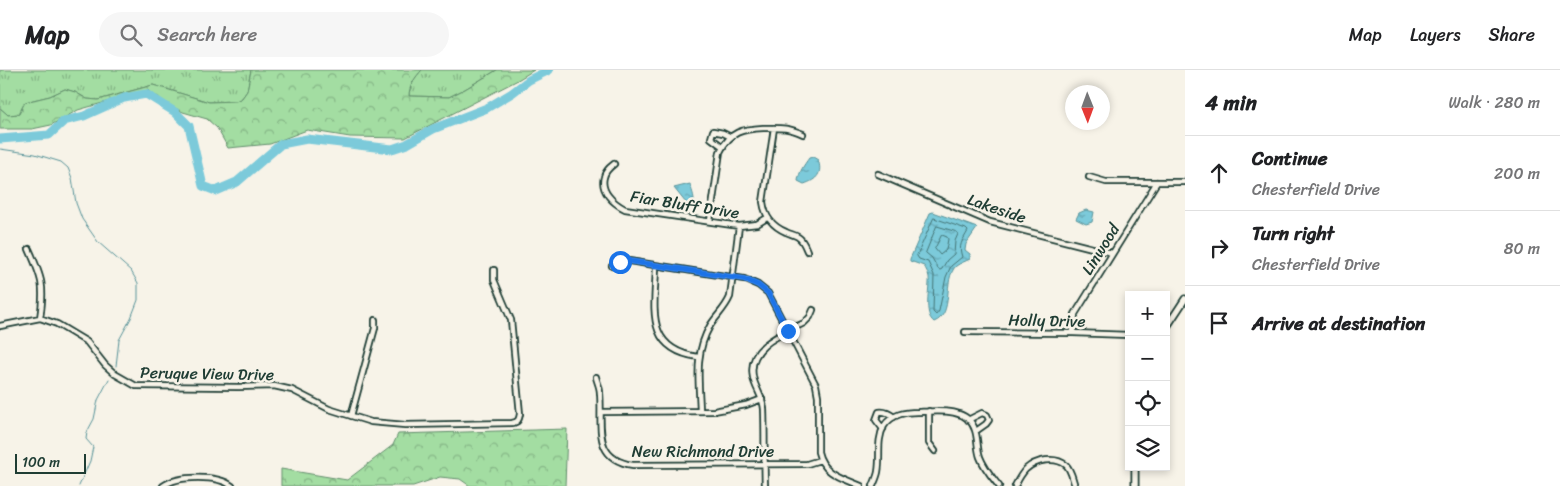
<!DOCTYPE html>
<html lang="en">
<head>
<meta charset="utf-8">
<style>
  :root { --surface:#fff; --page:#f6f6f6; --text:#202124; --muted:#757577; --line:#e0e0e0 }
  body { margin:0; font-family:Sriracha,sans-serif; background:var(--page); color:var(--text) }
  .controls { position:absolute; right:15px; bottom:15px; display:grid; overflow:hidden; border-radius:0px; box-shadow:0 2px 8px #0003 }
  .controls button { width:45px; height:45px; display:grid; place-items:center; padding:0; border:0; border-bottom:1px solid var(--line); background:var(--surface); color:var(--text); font:25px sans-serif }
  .compass { position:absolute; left:1065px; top:15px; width:45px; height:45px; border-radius:50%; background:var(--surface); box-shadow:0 2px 8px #0003; rotate:179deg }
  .scale { position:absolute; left:15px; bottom:12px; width:71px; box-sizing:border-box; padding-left:5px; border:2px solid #1f3d34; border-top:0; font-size:14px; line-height:18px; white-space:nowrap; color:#1f3d34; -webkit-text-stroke:4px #f7f3e8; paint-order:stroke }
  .stop { position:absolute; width:15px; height:15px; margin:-11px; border:4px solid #1a73e8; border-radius:50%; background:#fff }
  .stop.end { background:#1a73e8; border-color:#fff; box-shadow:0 1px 5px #0008 }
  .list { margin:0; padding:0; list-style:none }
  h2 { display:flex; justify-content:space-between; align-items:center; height:65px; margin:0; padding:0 20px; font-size:21px }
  h2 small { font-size:16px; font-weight:400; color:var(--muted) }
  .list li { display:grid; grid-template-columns:32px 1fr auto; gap:15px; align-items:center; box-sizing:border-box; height:75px; padding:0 20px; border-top:1px solid var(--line) }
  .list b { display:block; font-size:19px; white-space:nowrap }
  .list p { margin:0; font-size:16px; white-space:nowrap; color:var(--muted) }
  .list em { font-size:16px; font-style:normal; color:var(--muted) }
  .icon { flex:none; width:28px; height:28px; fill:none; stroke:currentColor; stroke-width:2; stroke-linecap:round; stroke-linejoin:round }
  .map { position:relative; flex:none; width:1185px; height:416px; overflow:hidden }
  header { display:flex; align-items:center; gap:30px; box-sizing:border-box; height:70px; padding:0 25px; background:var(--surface); border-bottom:1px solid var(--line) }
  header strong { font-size:24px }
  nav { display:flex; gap:28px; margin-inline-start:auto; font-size:18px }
  .search { width:350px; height:45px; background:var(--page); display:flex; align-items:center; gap:12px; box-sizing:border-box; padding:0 18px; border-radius:28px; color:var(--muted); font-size:19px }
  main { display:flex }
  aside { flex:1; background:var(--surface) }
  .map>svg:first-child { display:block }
  .grass { fill:url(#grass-tufts); stroke:#618d6b }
  .forest { fill:url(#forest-crowns); stroke:#618d6b }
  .water { fill:url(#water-ripples); stroke:#579298 }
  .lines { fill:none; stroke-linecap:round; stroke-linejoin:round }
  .shore { stroke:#447576; stroke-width:1 }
  .stream { stroke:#579298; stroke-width:1 }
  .river { stroke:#7ccada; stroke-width:9 }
  .minor-casing { stroke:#1f3d34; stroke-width:8 }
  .tertiary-casing { stroke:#1f3d34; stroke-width:9 }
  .minor { stroke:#f7f3e8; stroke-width:4.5 }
  .tertiary { stroke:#f7f3e8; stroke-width:5.5 }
  .route { stroke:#1a73e8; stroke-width:6 }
  .labels { text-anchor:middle; stroke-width:5; stroke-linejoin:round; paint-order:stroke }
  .street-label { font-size:16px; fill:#1f3d34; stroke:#f7f3e8 }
</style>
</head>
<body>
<header>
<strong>Map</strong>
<div class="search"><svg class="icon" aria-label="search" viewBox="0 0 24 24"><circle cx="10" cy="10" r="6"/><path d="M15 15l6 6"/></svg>Search here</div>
<nav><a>Map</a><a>Layers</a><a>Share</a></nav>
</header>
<main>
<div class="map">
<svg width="1185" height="416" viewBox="0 0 1185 416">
  <defs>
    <pattern id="grass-tufts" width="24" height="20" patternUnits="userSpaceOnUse" patternTransform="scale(1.25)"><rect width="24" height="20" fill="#a3dda2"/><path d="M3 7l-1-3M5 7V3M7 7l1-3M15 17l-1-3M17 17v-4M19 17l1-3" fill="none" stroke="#84b485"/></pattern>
    <pattern id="forest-crowns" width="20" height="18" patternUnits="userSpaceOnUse" patternTransform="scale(1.25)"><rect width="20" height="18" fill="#a3dda2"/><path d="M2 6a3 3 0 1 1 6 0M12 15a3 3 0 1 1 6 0" fill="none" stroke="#84b485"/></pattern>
    <pattern id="water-ripples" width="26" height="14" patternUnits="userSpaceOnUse" patternTransform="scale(1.25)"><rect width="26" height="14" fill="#7ccada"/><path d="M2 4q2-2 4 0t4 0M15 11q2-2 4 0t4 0" fill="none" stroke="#65a5b2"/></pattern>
  </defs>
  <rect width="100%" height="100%" fill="#f7f3e8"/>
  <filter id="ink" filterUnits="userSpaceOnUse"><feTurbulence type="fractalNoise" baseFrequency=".02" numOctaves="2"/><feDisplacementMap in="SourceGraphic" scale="10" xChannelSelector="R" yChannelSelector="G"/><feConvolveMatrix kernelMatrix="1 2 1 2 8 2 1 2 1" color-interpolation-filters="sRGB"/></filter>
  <g filter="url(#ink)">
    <path class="grass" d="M0,0h251l-4,21 -5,7 -6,3 -27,1 -56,-17 -55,15 -11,-1 -12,-7 -10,-3 -15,7 -25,6 -6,12 -11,1 -8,-7z
      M422,0h75l-32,19 -16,8 -40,-1c0,-10 6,-19 13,-26z"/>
    <path class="forest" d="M251,0h171c-7,7 -13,16 -13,26l40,1 16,-8 32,-19h37l-18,11 -111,57 -55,-1 -43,-7 -37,14 -42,4 -11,-20 -10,-9 -24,-7 -26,-13 -9,-9 -70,20 -27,15 -19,4h-32v-21l8,7 11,-1 6,-12 25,-6 15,-7 10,3 12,7 11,1 55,-15 56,17 27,-1 6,-3 5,-7z
      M567,359l-2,57h-95l-10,-7 -20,-2 -27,9h-132v-17l66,11 46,-35 5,-11z"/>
    <path class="water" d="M813,87l5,3c5,13 -1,20 -14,24l-6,-3c1,-9 6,-16 11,-23z
      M690,114c2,8 8,19 0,24l-16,-20z
      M1086,140l8,2 -2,10 -6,2 -10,-5 3,-6z
      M933,142l44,16 -11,16 -1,6 5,4v5c-4,2 -10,4 -14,7 -14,14 -1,48 -22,56 -11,-8 -4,-33 -5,-45 -1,-4 -3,-8 -5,-11l-14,-5v-2l20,-46z"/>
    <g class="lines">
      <path class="shore" d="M934,148l32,11 2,2c-6,11 -10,14 -6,26l-11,9 -5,11 -7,34 -3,4 -3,-3 1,-37 -6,-13 -9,-3 -2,-3z
        M937,156l20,6 1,2 -3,7 -1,13 -7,6 -5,9 -2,1 -2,-1 -6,-11 -6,-5z
        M942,165l5,2 1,2 -2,11 -6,5 -5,-6z"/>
      <path class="stream" d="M0,79l35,5 26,8 7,6 4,10 4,25 6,16 16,23 33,29 7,12v17l-7,18 -12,22 -3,26
        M79,416l11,-25 3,-14 -7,-8 1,-7 7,-13 4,-19 11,-21"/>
      <path class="river" d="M0,69l49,-4 15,-14 20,-5 40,-18 22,-4 29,18 14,14 14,60 13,5 21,-9 44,-38 26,-5 85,10 15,-5 26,-15 54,-21 25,-15 17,-13 20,-10"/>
      <g class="minor-casing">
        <path id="minor" d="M774,58l-11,74c2,15 9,24 23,30 4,2 9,3 12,5 5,3 7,9 9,14
          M723,77l-12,-9 2,-7 10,2 8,4
          M614,94c-4,3 -9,8 -10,13 -4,14 9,26 21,32l114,17 18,-2 10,-6
          M878,104l112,48 122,31
          M1089,107l17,5h79
          M710,151l10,-69c10,-21 23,-23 43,-24 17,0 24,-1 40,6
          M29,179c13,29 16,37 11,69
          M612,196l8,-4 9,-1 115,18 14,6 10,8 48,92 2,11v56c5,22 25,26 43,34
          M656,196c-1,42 -12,83 42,91
          M0,256l40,-8 17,6 30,18 18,23 10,9 21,12 103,1 35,-1 18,4 37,19 42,13 34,3 107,-2c6,-1 7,-3 8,-9l-9,-94 -17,-40v-10
          M965,262l108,1 56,2
          M1073,263l2,-19 82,-132
          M596,307c1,5 4,10 4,16 3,31 -9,66 33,72l174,-1 13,-4
          M700,341c-1,-31 -6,-57 10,-85 6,-10 15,-17 20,-29l9,-71
          M929,341v32l6,8
          M601,342l113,-1 32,-6 16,-6
          M351,346l24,-88v-8
          M968,350l14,-7 5,2 2,5 -3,4 -10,7
          M883,359l-7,-9 3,-8c6,-1 10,1 15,5
          M163,416c15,-11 55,-11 69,0
          M765,416c-1,-25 0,-51 -1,-77 -1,-12 -9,-21 -11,-32 -6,-31 29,-43 51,-54l6,-6 3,-7
          M873,416c2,-5 4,-9 5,-14 3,-16 -2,-31 6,-46 8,-12 21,-14 34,-14 19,-1 50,-5 57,18 3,9 2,19 5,27 4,11 12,20 19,29
          M1015,416c3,-6 6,-12 11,-17 10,-9 29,-13 40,-4 5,5 6,12 8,18"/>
      </g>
      <g class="tertiary-casing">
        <path id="tertiary" d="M1166,258l19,-29
          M1135,416v-19"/>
      </g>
      <use href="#minor" class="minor"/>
      <use href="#tertiary" class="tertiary"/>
    </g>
  </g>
  <g class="lines" filter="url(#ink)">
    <path class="route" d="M620,192l9,-1 115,18 14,6 10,8 20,38"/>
  </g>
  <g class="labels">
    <g class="street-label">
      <text transform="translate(685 134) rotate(9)" y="6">Fiar Bluff Drive</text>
      <text transform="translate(997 138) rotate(19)" y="6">Lakeside</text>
      <text transform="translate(1100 179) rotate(-58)" y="6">Linwood</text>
      <text transform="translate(1047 250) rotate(1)" y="6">Holly Drive</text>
      <text transform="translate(207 303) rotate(1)" y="6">Peruque View Drive</text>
      <text x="703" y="387">New Richmond Drive</text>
    </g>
  </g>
</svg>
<div class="controls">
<button>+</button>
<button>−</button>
<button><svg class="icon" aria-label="locate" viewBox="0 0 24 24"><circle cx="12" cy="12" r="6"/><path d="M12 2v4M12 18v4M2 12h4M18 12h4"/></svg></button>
<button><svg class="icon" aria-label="layers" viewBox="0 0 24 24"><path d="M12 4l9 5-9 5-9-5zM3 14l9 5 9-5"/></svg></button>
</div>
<svg class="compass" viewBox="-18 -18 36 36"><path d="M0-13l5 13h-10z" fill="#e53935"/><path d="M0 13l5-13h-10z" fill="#757577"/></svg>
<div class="scale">100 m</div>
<div class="stop" style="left:620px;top:192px"></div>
<div class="stop end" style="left:788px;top:261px"></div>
</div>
<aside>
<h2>4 min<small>Walk · 280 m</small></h2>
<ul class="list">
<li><svg class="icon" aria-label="ahead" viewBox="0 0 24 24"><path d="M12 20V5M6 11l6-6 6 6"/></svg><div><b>Continue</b><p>Chesterfield Drive</p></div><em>200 m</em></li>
<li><svg class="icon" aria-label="right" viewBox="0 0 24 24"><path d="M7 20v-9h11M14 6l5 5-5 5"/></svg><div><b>Turn right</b><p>Chesterfield Drive</p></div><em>80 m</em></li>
<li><svg class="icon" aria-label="arrive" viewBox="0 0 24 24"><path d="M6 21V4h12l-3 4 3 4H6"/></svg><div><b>Arrive at destination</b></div></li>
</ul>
</aside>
</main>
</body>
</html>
